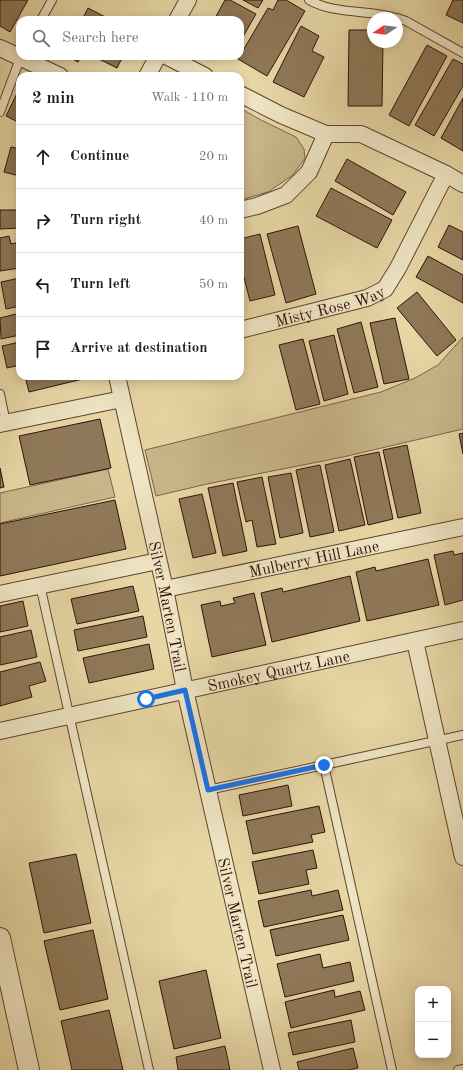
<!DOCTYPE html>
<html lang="en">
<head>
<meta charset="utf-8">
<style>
  :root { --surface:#fff; --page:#f2f2f2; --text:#222; --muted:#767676; --line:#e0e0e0 }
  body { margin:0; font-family:"Old Standard TT",serif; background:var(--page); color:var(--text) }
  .controls { position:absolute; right:12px; bottom:12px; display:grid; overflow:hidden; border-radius:8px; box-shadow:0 2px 10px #0003 }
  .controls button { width:36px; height:36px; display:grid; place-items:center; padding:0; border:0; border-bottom:1px solid var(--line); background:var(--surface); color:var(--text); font:20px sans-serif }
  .compass { position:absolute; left:367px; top:12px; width:36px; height:36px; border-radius:50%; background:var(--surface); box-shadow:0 2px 10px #0003; rotate:257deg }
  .stop { position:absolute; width:12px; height:12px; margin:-9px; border:3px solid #1a73e8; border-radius:50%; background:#fff }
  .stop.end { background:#1a73e8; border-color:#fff; box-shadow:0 1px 4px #0008 }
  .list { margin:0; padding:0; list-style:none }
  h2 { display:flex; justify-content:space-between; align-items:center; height:52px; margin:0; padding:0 16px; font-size:17px }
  h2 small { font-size:13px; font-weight:400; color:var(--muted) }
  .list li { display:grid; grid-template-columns:26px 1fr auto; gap:12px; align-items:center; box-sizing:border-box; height:64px; padding:0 16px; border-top:1px solid var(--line) }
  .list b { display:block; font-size:15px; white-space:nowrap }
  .list em { font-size:13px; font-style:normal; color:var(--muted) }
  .icon { flex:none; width:22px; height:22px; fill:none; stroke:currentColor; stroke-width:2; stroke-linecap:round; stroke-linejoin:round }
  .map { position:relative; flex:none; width:463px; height:1070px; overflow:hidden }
  .search { position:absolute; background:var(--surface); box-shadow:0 2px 10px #0003; left:16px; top:16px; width:228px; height:44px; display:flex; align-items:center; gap:10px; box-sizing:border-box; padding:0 14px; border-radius:12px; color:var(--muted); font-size:15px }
  .panel { position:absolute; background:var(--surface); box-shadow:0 2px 10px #0003; left:16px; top:72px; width:228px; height:308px; border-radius:12px }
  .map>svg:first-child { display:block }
  .green { fill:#c8b68a; stroke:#7c6448 }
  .building { fill:#8f7859; stroke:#301207 }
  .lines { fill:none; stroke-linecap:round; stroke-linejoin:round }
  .service-casing { stroke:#5e432e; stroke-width:10 }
  .minor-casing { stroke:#5e432e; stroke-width:18 }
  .tertiary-casing { stroke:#5e432e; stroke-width:22 }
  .service { stroke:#efe5c4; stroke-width:8 }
  .minor { stroke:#efe5c4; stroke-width:16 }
  .tertiary { stroke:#efe5c4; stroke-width:20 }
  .route { stroke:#1a73e8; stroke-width:5 }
  .labels { text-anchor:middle; stroke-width:4; stroke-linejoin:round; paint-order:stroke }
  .street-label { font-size:16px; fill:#301207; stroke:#efe5c4 }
</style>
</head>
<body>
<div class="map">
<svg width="463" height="1070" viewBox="0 0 463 1070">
  <rect width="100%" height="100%" fill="#e7d7a5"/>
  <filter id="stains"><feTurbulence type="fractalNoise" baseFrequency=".005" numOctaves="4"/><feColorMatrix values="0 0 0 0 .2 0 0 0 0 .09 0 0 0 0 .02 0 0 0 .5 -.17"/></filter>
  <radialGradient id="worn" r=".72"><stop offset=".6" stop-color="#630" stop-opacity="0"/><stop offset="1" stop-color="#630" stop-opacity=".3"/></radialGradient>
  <path class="green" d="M240,108l21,12 35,17 8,12 1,9 -12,17 -25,17 -28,8z
    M463,337v92l-120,28 -136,27 -51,12 -11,-46 236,-58 34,-14 23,-13z
    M108,469l7,28 -115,26v-30z"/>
  <path class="building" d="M0,0h28l-18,32 -10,-6z
    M225,0h5l26,14 -16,28v-22h-26z
    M243,0h20l-5,8z
    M278,0h8l19,11 -38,65 -29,-17 30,-51 5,2z
    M453,0h10v23l-17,-8z
    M88,8l23,12h-29z
    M301,26l18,10 -7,15 12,6 -20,40 -31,-15z
    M349,30h24v12h10l-1,64h-34z
    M427,45l20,11 -38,70 -20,-11z
    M67,56h14l-3,6z
    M93,56h30l-6,12z
    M453,59l10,5v22l-29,50 -19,-11z
    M20,87v36l-14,-7z
    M463,98v53l-22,-13z
    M11,147l9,2v27l-16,-4z
    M347,159l59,33 -13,23 -58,-34z
    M331,188l61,32 -15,28 -61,-32z
    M18,196h2v32l-20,1v-19h18z
    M449,225l14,7v28l-25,-13z
    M298,226l18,68 -30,9 -19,-69z
    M260,234l15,61 -25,6 -10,-39v-23z
    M9,236l2,8 9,-2v26l-20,3v-33z
    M428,256l35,19v28l-47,-26z
    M20,278v28l-14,3 -5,-27z
    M417,292l39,48 -19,16 -40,-48z
    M20,313v22l-19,4 -1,-21z
    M395,318l14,61 -25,5 -14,-61z
    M361,322l17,65 -24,6 -17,-64z
    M334,335l14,59 -24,7 -15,-60z
    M303,339l17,65 -24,6 -17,-65z
    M20,342v23l-13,3 -5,-22z
    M25,376h66v1l-62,15z
    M100,419l11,49 -81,17 -11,-49z
    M463,433v21l-4,-20z
    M407,445l14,68 -23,5 -15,-68z
    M379,452l14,67 -25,6 -14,-68z
    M350,459l15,66 -26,6 -14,-66z
    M320,465l14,67 -24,5 -14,-67z
    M0,468l4,19 -4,1z
    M291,473l12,60 -23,5 -12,-61z
    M262,477l14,67 -19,3 -5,-27 -6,2 -9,-40z
    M233,483l14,68 -24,5 -15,-68z
    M202,494l14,59 -23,5 -14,-59z
    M115,500l11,49 -126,27v-52z
    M453,551l1,4 9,-2v47l-18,5 -11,-50z
    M428,559l11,46 -72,16 -11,-49 19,-5 1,4z
    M350,576l10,45 -88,21 -11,-49 21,-5 1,4z
    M133,586l6,25 -62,13 -6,-25z
    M254,593l12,52 -54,12 -11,-52 19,-4 1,5 14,-3 -2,-5z
    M23,601l5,25 -28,6v-26z
    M143,616l4,21 -69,14 -4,-21z
    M31,630l6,27 -37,8v-28z
    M149,644l5,25 -65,14 -6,-25z
    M40,662l6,19 -17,5 3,11 -32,9v-34z
    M288,785l4,21 -49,10 -4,-21z
    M319,806l6,26 -14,3 2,7 -60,12 -7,-33z
    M313,850l4,18 -11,2 3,14 -50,10 -7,-32z
    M76,854l15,69 -47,10 -15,-70z
    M311,890l1,6 26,-6 5,20 -79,17 -6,-26z
    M343,915l6,25 -73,16 -6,-26z
    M93,930l15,69 -48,11 -16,-69z
    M320,954l3,14 27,-6 4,19 -69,16 -8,-33z
    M206,970l15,68 -47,11 -15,-68z
    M334,990l1,7 25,-6 5,19 -74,18 -6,-26z
    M109,1010l14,60h-51l-11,-49z
    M351,1020l4,22 -62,13 -5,-22z
    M225,1046l5,24h-52l-2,-13z
    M353,1048l5,20 -9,2h-50l-2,-8z"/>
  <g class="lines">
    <g class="service-casing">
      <path id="service" d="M309,0c26,15 59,9 87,18
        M397,18l9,3 57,32
        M41,20l11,-20
        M0,112l21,-56
        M0,394l6,29
        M40,585l109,485
        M324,765l68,305
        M208,790l255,-55
        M458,1070l5,-1"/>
    </g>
    <g class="minor-casing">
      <g id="minor">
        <path d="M177,20l11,-20"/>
        <path d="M0,48l60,28"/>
        <path d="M166,56l39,20"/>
        <path d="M147,76l11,-20"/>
        <path d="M240,94l41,21 45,19h35l85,40 17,10"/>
        <path d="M240,210l17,-4 29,-11 23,-23 17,-38"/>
        <path id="s1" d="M240,330l127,-32 18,-9 13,-21 48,-94"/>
        <path id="s2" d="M117,376l48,213 20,101 87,380"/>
        <path d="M0,424l122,-25"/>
        <path id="s3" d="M165,589l298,-62"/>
        <path d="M0,594l158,-33"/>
        <path d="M415,641l48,216"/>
        <path id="s4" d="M0,731l463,-101"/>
      </g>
    </g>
    <g class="tertiary-casing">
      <path id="tertiary" d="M0,938l29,132"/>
    </g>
    <use href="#service" class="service"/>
    <use href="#minor" class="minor"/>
    <use href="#tertiary" class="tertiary"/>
  </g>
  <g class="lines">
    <path class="route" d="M146,699l39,-9 23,100 116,-25"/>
  </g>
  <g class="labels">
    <g class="street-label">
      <text dy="6" stroke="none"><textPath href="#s1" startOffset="93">Misty Rose Way</textPath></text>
      <text dy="6" stroke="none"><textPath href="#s3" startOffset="152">Mulberry Hill Lane</textPath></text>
      <text dy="6" stroke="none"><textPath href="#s2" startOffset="236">Silver Marten Trail</textPath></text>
      <text dy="6" stroke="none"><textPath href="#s4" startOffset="285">Smokey Quartz Lane</textPath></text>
      <text dy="6" stroke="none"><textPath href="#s2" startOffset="560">Silver Marten Trail</textPath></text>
    </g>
  </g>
  <rect width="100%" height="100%" filter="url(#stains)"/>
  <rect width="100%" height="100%" fill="url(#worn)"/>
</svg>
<div class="controls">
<button>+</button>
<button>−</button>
</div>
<svg class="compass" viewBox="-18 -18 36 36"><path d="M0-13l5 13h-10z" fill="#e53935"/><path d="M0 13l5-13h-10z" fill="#767676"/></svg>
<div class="stop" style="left:146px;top:699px"></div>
<div class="stop end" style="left:324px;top:765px"></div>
<div class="search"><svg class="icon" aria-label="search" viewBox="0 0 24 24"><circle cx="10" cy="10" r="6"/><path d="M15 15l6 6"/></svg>Search here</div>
<section class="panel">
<h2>2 min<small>Walk · 110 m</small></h2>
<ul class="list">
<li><svg class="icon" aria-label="ahead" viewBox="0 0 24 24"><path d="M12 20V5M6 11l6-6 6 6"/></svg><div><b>Continue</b></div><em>20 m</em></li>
<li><svg class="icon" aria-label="right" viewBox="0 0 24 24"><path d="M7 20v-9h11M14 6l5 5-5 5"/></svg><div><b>Turn right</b></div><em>40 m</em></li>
<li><svg class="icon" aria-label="left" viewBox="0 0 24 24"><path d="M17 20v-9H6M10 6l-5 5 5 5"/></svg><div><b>Turn left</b></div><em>50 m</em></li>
<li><svg class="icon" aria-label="arrive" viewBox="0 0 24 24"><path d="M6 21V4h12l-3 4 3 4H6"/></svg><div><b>Arrive at destination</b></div></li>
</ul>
</section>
</div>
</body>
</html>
